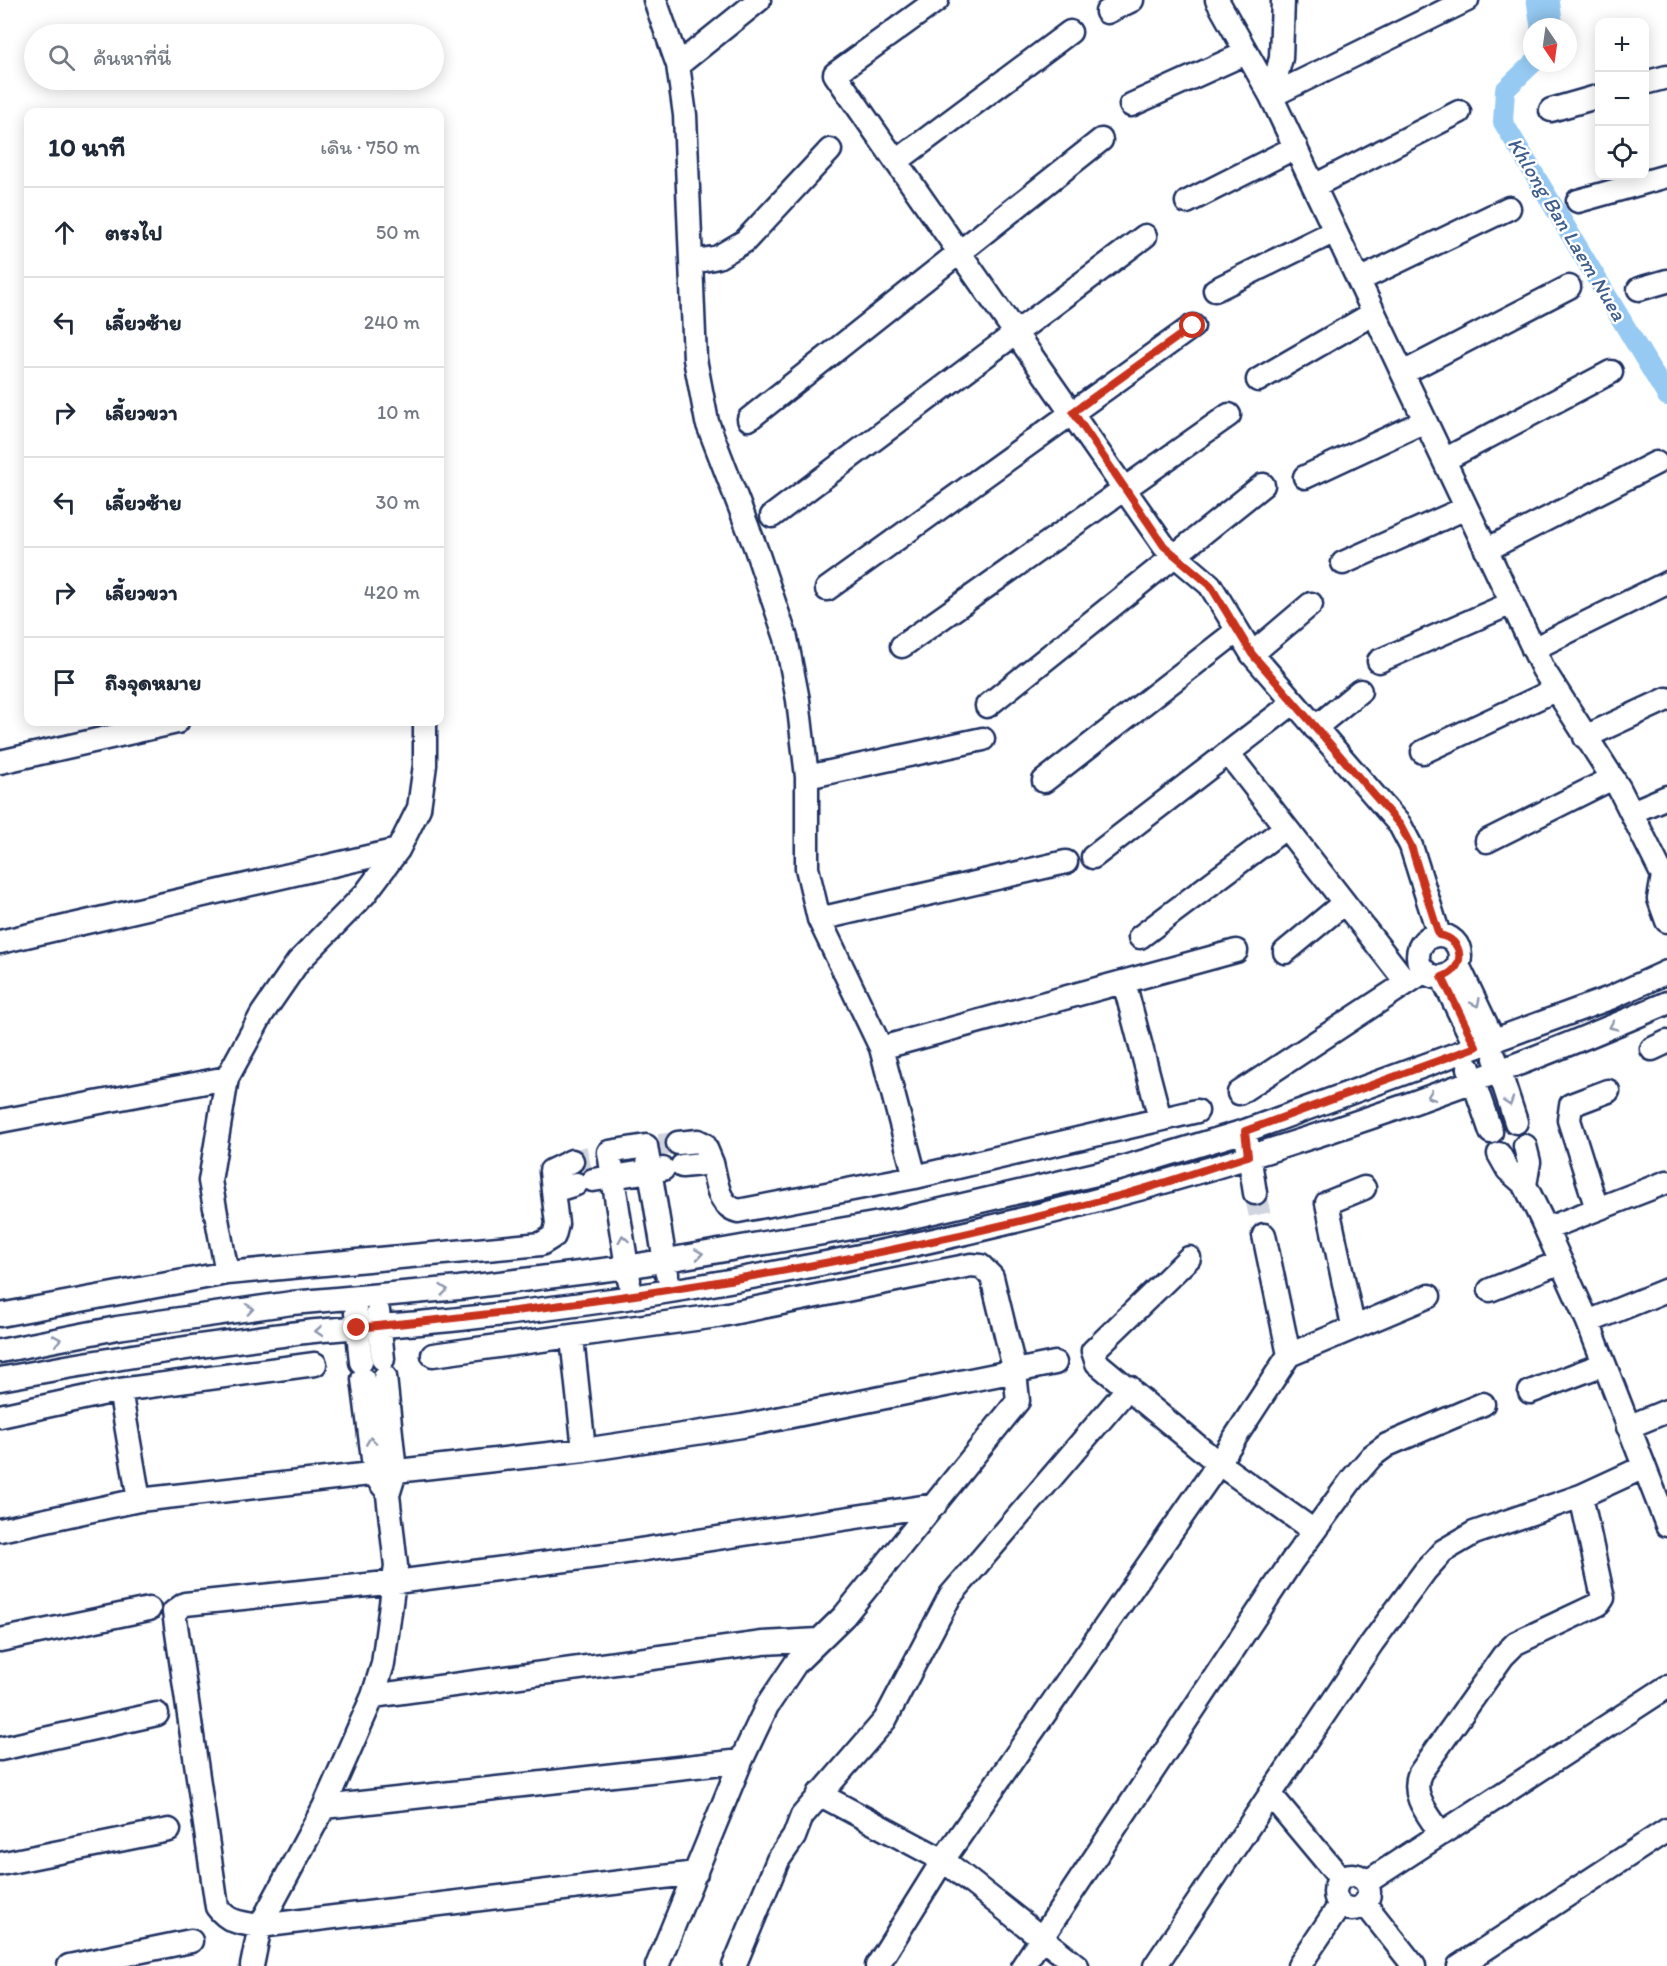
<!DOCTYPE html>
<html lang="th">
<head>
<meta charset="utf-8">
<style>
  :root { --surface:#fff; --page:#f6f6f7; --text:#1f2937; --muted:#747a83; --line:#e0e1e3 }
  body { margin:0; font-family:Itim,"Playpen Sans Thai",sans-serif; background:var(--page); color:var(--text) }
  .controls { position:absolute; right:18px; top:18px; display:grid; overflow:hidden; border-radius:12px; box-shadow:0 3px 15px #0003 }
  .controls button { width:54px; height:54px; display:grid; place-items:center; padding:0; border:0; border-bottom:2px solid var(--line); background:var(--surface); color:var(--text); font:30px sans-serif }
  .compass { position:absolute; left:1523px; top:18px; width:54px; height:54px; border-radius:50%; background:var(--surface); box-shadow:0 3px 15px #0003; rotate:167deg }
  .stop { position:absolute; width:18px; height:18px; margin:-14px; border:4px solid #c8321e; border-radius:50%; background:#fff }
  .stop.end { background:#c8321e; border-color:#fff; box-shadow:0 2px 6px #0008 }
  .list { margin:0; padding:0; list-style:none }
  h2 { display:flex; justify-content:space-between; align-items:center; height:78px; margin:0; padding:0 24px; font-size:26px }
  h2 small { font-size:20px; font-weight:400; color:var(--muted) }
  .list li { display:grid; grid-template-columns:39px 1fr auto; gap:18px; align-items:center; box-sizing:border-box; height:90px; padding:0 24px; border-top:2px solid var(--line) }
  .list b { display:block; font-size:22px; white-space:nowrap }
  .list em { font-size:20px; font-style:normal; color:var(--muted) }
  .icon { flex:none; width:33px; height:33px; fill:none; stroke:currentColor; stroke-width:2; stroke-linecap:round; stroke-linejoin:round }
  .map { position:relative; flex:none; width:1667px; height:1966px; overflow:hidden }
  .search { position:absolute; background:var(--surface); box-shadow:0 3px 15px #0003; left:24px; top:24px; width:420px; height:66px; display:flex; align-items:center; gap:15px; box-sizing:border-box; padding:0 21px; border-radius:33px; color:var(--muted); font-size:22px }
  .panel { position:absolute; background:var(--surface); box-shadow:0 3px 15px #0003; left:24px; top:108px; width:420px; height:618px; border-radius:12px }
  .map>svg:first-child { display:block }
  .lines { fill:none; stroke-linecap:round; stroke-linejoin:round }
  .canal { stroke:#96caf3; stroke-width:20 }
  .river { stroke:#96caf3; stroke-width:33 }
  .minor-tunnel { stroke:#d1d5df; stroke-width:22; stroke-dasharray:22 11; stroke-linecap:butt }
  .minor-casing { stroke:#1b2f5e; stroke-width:27 }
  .minor { stroke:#fff; stroke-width:22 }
  .oneway { stroke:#8d97ae }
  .route { stroke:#c8321e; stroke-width:8 }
  .labels { text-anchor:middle; stroke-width:5; stroke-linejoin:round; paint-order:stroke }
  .water-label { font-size:21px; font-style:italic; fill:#405e8b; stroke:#fff }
</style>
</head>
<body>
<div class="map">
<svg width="1667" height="1966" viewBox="0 0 1667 1966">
  <rect width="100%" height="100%" fill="#fff"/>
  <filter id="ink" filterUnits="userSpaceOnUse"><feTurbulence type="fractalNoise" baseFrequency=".0167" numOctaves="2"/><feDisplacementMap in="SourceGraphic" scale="12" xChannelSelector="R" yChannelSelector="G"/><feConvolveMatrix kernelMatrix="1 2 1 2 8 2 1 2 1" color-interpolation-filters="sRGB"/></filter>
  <g filter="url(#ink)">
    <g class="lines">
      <path class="canal" d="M1533,63l-28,27 -2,32 164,274"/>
      <path class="river" d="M1543,0l4,27"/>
      <path class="minor-tunnel" d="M659,1145l19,-2
        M572,1161l17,-4
        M1255,1193l9,42"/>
      <g class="minor-casing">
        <path id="minor" d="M655,0l23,65 7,50 10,244 12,63 49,127 30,89 12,62 9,77v91l12,51 62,129 34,129 -177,34c-21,-6 -21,-29 -26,-48
          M937,0l-102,74 329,472 46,39 42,69 148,171 11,21 28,89
          M1217,0l54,96 272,573 76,119 44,88
          M1107,12l25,-12
          M678,65l81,-65
          M1644,83l23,-6
          M1271,96l196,-96
          M1271,96l10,-38 2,-58
          M1131,105l115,-52
          M1551,110l49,-14
          M897,161l173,-129
          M1314,186l145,-74
          M1578,201l89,-25
          M1187,202l109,-55
          M693,262l25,-5 27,-16 85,-91
          M1359,280l150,-72
          M1639,289l28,-8
          M1215,290l120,-59
          M1403,373l166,-86
          M1258,380l116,-67
          M749,419l352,-279
          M1444,460l167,-88
          M1305,477l120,-56
          M772,516l373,-280
          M1486,550l170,-87
          M1343,563l123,-55
          M827,589l366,-263
          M902,646l327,-231
          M1533,649l134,-66
          M1252,654l59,-50
          M1379,661l133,-58
          M987,706l276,-221
          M1315,728l45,-37
          M1585,737l82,-38
          M1423,752l132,-62
          M1228,753l179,230
          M0,762l177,-40
          M807,777l176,-38
          M1044,781l193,-150
          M1632,812l35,-15
          M1487,841l126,-63
          M1093,857l200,-154
          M1667,878l-4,-2 -4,23 8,22
          M819,919l247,-57
          M1418 956a21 21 0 1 1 42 0a21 21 0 1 1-42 0Z
          M1140,937l145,-109
          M0,942l398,-92
          M1285,952l59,-49
          M1458,965l36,76
          M1442,977l34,70
          M1124,982l36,137
          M881,1048l355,-97
          M1652,1049l15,-7
          M1495,1058l21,64
          M1469,1068l22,64
          M227,1078l35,-64 36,-52 67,-68 33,-44 21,-42 6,-43v-43
          M1239,1093l186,-122
          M0,1121l227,-43 -17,103 17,92
          M1247,1142l8,51
          M678,1143l20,-2 6,3 8,19 -30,3
          M1525,1146l4,16 -4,23
          M1499,1154l9,16 17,15 16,33 47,104 79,203
          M572,1161l-21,10 2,20 23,-7
          M915,1177l282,-66
          M593,1180l70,-11
          M1597,1209l-28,-89 2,-15 37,-14
          M1546,1229l121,-47
          M1189,1258l-96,93 4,12 121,100 96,68
          M629,1280l-20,-128 37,-6 21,128
          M1490,1290l71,-28
          M378,1311l5,48
          M356,1313l5,49
          M0,1315l227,-42 314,-29 13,-8 3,-12 -4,-33
          M1588,1322l79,-32
          M1353,1326l-26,-123 37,-15
          M572,1338l12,112
          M0,1351l117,-23 175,-25 167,-15 168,-21 276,-48 219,-51 123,-37 365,-133 57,-26
          M433,1355l284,-39 254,-51 10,1 11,11 23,95 3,29 -174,215 -48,47 -29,43 -26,55 -84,205
          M1289,1355l140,-59
          M0,1379c96,-18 192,-33 290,-45 42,-6 86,-7 129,-11 71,-6 143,-16 214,-26 355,-55 705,-151 1034,-294
          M363,1379l12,96 8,11
          M120,1390l19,110
          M1530,1392l74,-28
          M0,1416l120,-26 195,-26
          M1628,1427l39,-16
          M0,1530l139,-30 445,-50 158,-24 313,-63
          M0,1640l149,-31
          M373,1696l390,-53 56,-3
          M0,1749l157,-35
          M819,1794l124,66 134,106
          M1270,1794l71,85
          M324,1807l417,-46
          M1441,1834c-12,-19 -31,-38 -21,-61l83,-117 13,-13 83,-39 4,-6 -22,-102
          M0,1864l169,-34
          M696,1873l-436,53c-19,-3 -31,-3 -43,-19l-43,-295 11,-8 211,-22 217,-28 322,-49
          M1335 1892a17 17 0 1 1 34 0a17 17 0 1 1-34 0Z
          M1367,1882l300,-195
          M1365,1904l49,62
          M69,1966l122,-25
          M252,1966l8,-40 64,-119 49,-111 10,-32 13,-98 -8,-71 7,-23 -10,-95
          M734,1966l44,-106 16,-23 8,-21 83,-96 65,-124 179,-209
          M877,1966l66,-106 267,-384 79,-121 -25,-120
          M1023,1966l269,-405 61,-83 19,-22 15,-11 96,-41
          M1155,1966l217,-323 53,-72 18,-20 31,-18 107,-37 63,-29
          M1299,1966l41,-61
          M1459,1966l208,-136"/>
      </g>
      <use href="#minor" class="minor"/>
    </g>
    <defs><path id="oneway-chevron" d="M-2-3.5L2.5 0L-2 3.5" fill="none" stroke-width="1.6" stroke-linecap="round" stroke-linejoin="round" transform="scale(1.5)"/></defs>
    <g class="oneway">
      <use href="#oneway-chevron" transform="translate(1476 1003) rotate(65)"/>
      <use href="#oneway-chevron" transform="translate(1613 1026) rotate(156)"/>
      <use href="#oneway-chevron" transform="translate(1431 1096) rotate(160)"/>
      <use href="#oneway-chevron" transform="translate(1509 1102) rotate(72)"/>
      <use href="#oneway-chevron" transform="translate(623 1239) rotate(-99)"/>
      <use href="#oneway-chevron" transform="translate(699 1254) rotate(-9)"/>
      <use href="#oneway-chevron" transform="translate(444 1290) rotate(-6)"/>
      <use href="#oneway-chevron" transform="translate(250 1309) rotate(-8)"/>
      <use href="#oneway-chevron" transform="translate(319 1331) rotate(176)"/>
      <use href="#oneway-chevron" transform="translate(57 1340) rotate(-11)"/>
      <use href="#oneway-chevron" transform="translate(371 1441) rotate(-97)"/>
    </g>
  </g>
  <g class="lines" filter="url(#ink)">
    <path class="route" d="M357,1328c259,-24 518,-66 769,-134 41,-11 82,-26 122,-38l-3,-25 231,-84 -34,-70c25,-8 22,-38 -3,-42l-28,-89 -11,-21 -148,-171 -42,-69 -46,-39 -91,-134 120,-86"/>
  </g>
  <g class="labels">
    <g class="water-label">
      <text transform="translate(1567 229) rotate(59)" y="7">Khlong Ban Laem Nuea</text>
    </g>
  </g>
</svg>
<div class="controls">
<button>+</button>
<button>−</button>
<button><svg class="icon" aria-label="locate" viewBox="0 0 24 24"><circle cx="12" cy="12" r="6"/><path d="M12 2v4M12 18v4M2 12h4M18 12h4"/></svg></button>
</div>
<svg class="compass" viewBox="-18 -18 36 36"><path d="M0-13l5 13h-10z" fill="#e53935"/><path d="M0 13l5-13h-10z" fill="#747a83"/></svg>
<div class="stop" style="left:1193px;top:326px"></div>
<div class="stop end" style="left:357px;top:1328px"></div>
<div class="search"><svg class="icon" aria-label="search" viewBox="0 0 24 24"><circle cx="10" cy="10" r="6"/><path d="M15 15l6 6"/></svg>ค้นหาที่นี่</div>
<section class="panel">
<h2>10 นาที<small>เดิน · 750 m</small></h2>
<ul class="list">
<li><svg class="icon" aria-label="ahead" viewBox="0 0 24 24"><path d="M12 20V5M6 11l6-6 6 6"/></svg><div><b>ตรงไป</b></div><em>50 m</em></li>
<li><svg class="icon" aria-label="left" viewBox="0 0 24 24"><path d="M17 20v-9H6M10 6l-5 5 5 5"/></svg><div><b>เลี้ยวซ้าย</b></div><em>240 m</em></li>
<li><svg class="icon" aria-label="right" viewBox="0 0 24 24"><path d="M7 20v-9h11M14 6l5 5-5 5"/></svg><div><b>เลี้ยวขวา</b></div><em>10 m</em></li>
<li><svg class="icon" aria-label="left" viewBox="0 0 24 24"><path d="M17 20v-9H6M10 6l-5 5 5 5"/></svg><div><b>เลี้ยวซ้าย</b></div><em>30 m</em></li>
<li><svg class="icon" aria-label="right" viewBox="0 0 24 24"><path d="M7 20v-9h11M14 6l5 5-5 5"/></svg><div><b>เลี้ยวขวา</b></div><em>420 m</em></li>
<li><svg class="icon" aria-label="arrive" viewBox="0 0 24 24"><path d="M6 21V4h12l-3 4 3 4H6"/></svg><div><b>ถึงจุดหมาย</b></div></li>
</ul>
</section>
</div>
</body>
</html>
